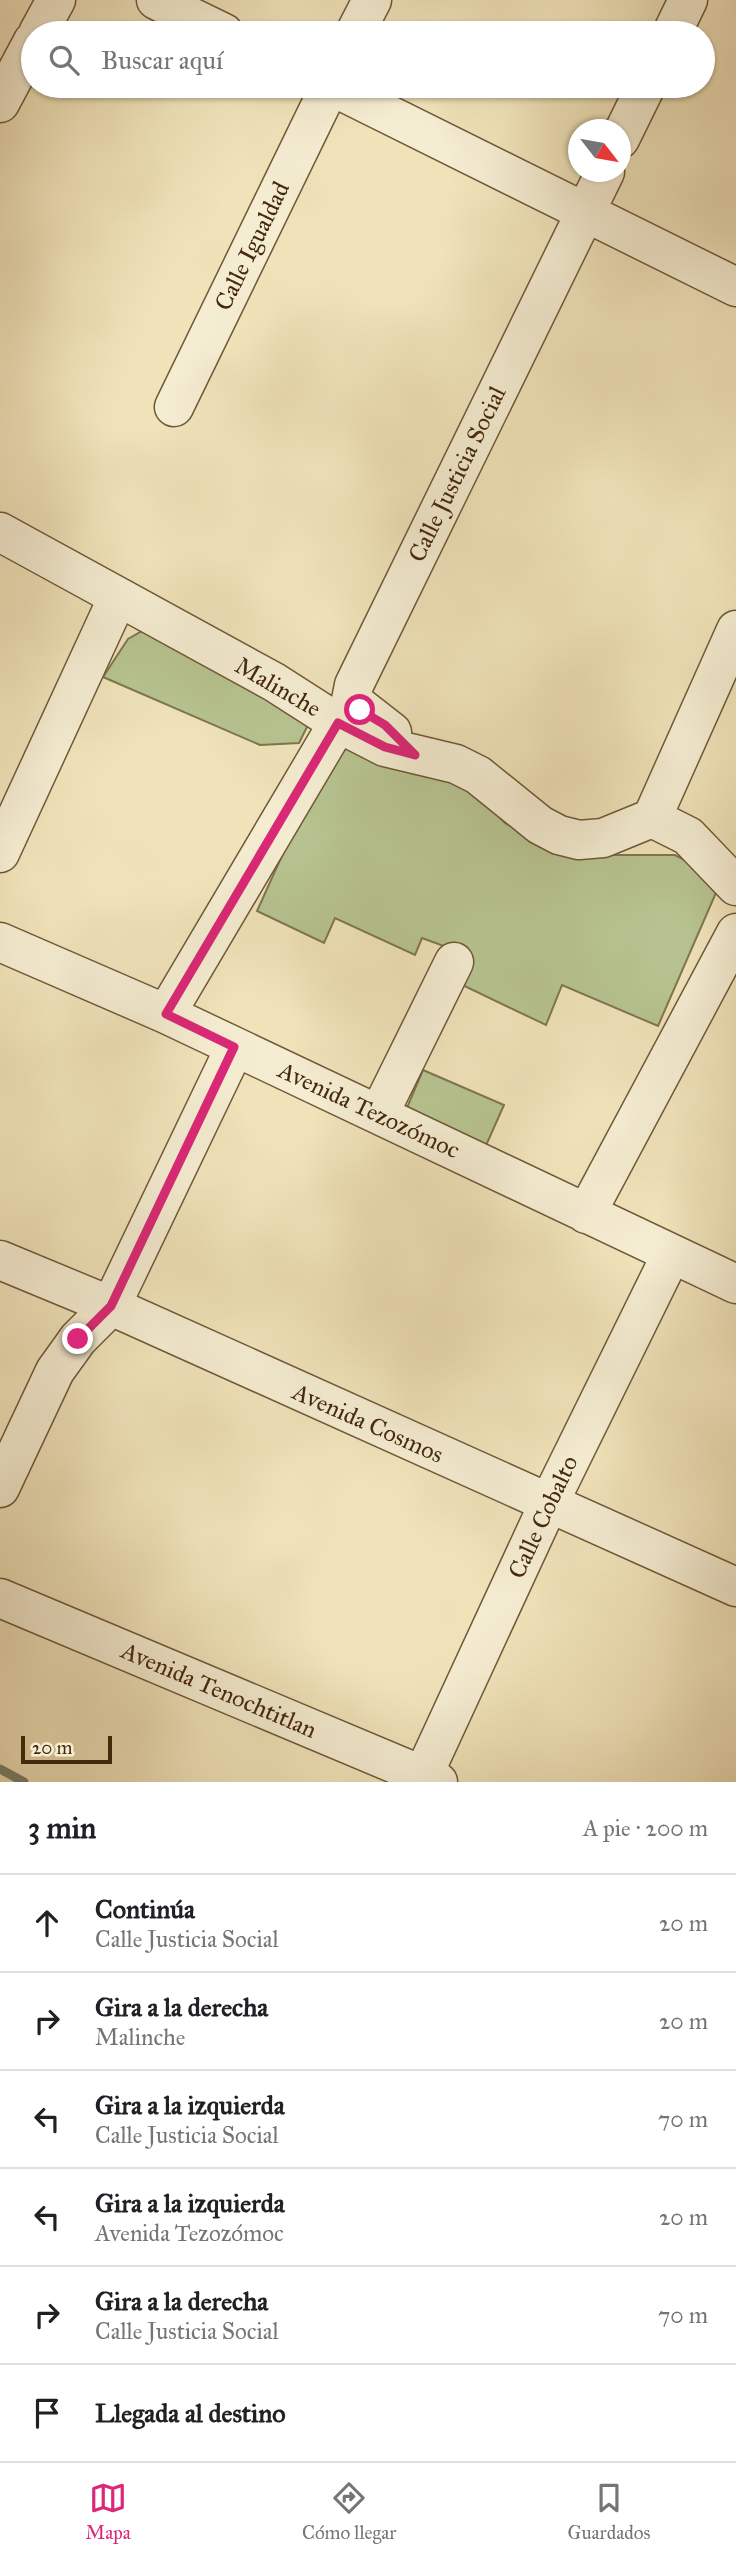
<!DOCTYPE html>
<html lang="es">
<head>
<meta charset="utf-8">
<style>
  :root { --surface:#fff; --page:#f6f6f6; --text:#202124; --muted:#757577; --line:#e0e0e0; --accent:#db2777 }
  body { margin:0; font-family:"IM FELL Great Primer",serif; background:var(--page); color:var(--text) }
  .compass { position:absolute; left:568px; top:119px; width:63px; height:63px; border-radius:50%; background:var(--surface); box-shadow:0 2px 5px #0004; rotate:121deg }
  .scale { position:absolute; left:21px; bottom:18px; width:91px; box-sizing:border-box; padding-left:7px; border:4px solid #45290b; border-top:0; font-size:19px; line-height:24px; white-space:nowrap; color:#45290b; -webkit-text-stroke:5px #f5edd2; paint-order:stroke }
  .stop { position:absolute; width:21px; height:21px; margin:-16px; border:5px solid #db2777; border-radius:50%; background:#fff }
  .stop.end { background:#db2777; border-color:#fff; box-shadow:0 2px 7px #0008 }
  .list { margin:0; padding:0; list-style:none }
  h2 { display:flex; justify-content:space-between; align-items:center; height:91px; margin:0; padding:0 28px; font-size:30px }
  h2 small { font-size:23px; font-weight:400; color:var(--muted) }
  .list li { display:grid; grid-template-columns:46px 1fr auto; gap:21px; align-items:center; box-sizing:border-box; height:98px; padding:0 28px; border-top:2px solid var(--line) }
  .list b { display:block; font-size:26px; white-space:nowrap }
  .list p { margin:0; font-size:23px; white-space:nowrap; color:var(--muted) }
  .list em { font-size:23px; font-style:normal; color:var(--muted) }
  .icon { flex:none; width:38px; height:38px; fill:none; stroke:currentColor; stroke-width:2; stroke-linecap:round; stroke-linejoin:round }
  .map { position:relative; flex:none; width:736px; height:1782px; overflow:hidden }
  .search { position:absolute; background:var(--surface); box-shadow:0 2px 5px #0004; left:21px; right:21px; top:21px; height:77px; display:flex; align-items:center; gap:18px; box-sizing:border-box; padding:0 24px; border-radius:38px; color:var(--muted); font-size:26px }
  .sheet { height:679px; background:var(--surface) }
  nav { display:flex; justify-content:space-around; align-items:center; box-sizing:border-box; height:98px; border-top:2px solid var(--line); background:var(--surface); font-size:19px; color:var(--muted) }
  nav a { display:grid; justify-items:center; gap:4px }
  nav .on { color:var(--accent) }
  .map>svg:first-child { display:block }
  .green { fill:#b7c491; stroke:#7e764e; stroke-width:2 }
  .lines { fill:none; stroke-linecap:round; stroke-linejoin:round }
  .stream { stroke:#78826d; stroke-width:9 }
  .minor-casing { stroke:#705837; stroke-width:41 }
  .minor { stroke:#f5edd2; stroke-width:38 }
  .route { stroke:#db2777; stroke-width:9 }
  .labels { text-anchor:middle; stroke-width:5; stroke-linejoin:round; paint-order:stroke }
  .street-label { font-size:24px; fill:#45290b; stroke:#f5edd2 }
</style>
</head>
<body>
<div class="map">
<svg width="736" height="1782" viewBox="0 0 736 1782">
  <rect width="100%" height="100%" fill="#f0e3ba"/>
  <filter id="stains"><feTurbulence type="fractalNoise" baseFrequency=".00286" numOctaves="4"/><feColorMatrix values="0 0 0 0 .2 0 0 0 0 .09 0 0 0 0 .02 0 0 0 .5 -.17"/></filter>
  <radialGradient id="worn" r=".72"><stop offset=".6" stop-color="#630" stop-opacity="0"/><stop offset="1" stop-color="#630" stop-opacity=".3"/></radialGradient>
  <path class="green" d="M151,626l162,89 -14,28 -39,2 -157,-68 25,-38z
    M337,734l140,60 28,29 33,17 45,15h92l47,24 -64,147 -96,-41 -16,40 -92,-44 9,-28 -41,-15 -7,17 -80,-37 -11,25 -67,-32z
    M423,1070l81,35 -24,54 -80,-35z"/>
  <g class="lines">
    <path class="stream" d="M0,1769l24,13"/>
    <g class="minor-casing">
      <path id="minor" d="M156,0l68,33
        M38,33l18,-33
        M355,33l17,-33
        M672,33l16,-33
        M331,86l405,201
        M0,103l33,-62
        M620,139l26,-53
        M174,407l156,-321
        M0,532l274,150 64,41 47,24 71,17 22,11 62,50 19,10 20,5 24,-2 49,-20
        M392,732l-41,-32 3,-15 251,-513
        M652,818l84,-188
        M652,818l36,18 48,50
        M0,853l118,-256
        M0,942l166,72 570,270
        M166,1014l172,-291
        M379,1114l75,-152
        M586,1214l150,-281
        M0,1260l111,46 625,281
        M0,1488l55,-117 23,-32 33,-33 124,-259
        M0,1598l438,184
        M420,1782l128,-277 123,-250"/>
    </g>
    <use href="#minor" class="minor"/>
  </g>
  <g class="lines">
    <path class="route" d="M78,1339l33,-33 123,-259 -68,-33 172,-291 47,24 30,8 -30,-30 -25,-15"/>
  </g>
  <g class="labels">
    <g class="street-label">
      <text transform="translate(252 246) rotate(-64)" y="8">Calle Igualdad</text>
      <text transform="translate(457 474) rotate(-64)" y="8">Calle Justicia Social</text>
      <text transform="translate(278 687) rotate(30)" y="8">Malinche</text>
      <text transform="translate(369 1110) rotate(25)" y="8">Avenida Tezozómoc</text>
      <text transform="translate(368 1423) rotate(24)" y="8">Avenida Cosmos</text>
      <text transform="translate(543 1517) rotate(-65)" y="8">Calle Cobalto</text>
      <text transform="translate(219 1690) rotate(23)" y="8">Avenida Tenochtitlan</text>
    </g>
  </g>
  <rect width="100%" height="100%" filter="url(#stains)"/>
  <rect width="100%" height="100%" fill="url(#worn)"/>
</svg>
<svg class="compass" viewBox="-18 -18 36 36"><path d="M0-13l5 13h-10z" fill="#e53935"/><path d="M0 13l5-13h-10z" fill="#757577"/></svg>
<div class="scale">20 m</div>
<div class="stop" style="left:360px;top:710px"></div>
<div class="stop end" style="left:78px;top:1339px"></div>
<div class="search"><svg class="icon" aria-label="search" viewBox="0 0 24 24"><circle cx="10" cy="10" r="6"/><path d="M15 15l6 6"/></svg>Buscar aquí</div>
</div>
<section class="sheet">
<h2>3 min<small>A pie · 200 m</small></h2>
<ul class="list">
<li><svg class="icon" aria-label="ahead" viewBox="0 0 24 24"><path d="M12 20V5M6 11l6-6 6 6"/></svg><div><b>Continúa</b><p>Calle Justicia Social</p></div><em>20 m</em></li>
<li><svg class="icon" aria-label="right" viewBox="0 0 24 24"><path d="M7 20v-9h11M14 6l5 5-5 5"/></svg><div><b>Gira a la derecha</b><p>Malinche</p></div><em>20 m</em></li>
<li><svg class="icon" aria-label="left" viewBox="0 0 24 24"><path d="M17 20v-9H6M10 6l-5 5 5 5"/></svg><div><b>Gira a la izquierda</b><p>Calle Justicia Social</p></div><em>70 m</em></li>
<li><svg class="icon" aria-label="left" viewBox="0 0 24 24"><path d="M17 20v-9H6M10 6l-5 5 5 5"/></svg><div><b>Gira a la izquierda</b><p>Avenida Tezozómoc</p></div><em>20 m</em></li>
<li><svg class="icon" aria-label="right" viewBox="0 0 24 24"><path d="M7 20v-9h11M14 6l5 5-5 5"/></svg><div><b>Gira a la derecha</b><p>Calle Justicia Social</p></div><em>70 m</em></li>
<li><svg class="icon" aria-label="arrive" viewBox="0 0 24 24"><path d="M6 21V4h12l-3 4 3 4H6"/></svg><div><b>Llegada al destino</b></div></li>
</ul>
</section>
<nav>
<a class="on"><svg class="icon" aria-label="map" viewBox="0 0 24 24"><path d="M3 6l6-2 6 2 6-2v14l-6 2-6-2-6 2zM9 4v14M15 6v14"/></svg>Mapa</a>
<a><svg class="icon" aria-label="directions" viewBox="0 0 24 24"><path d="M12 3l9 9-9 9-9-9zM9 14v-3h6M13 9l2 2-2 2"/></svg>Cómo llegar</a>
<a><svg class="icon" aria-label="saved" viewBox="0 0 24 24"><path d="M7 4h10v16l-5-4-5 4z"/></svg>Guardados</a>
</nav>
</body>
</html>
